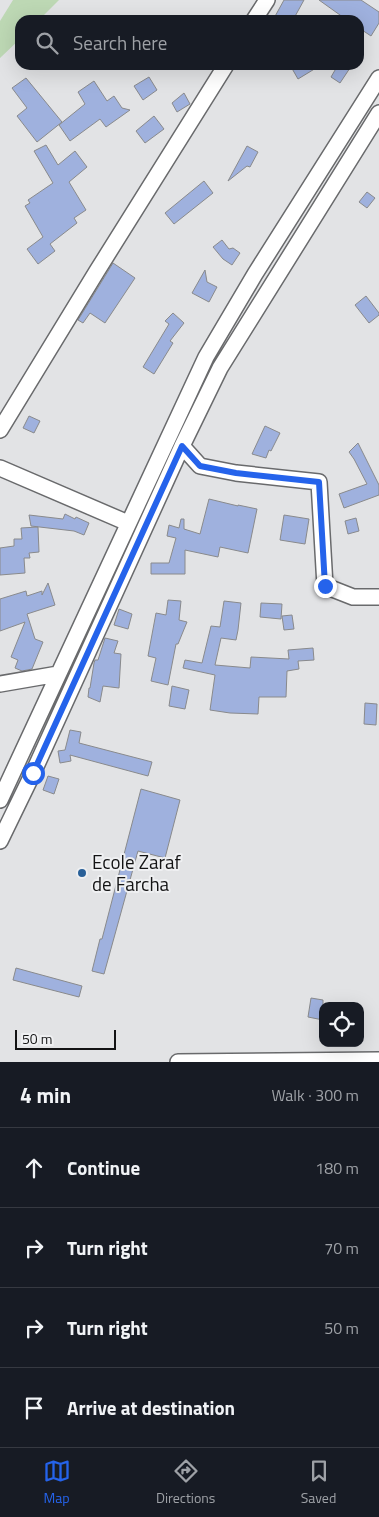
<!DOCTYPE html>
<html lang="en">
<head>
<meta charset="utf-8">
<style>
  :root { --surface:#171b24; --page:#242831; --text:#f1f3f6; --muted:#9ea1a6; --line:#363941; --accent:#2563eb }
  body { margin:0; font-family:"Titillium Web",sans-serif; background:var(--page); color:var(--text) }
  .controls { position:absolute; right:15px; bottom:15px; display:grid; overflow:hidden; border-radius:10px; box-shadow:0 5px 20px #0002 }
  .controls button { width:45px; height:45px; display:grid; place-items:center; padding:0; border:0; border-bottom:1px solid var(--line); background:var(--surface); color:var(--text); font:25px sans-serif }
  .scale { position:absolute; left:15px; bottom:12px; width:101px; box-sizing:border-box; padding-left:5px; border:2px solid #131314; border-top:0; font-size:14px; line-height:18px; white-space:nowrap; color:#131314; -webkit-text-stroke:4px #eff0f2; paint-order:stroke }
  .stop { position:absolute; width:15px; height:15px; margin:-11px; border:4px solid #2563eb; border-radius:50%; background:#fff }
  .stop.end { background:#2563eb; border-color:#fff; box-shadow:0 1px 5px #0008 }
  .list { margin:0; padding:0; list-style:none }
  h2 { display:flex; justify-content:space-between; align-items:center; height:65px; margin:0; padding:0 20px; font-size:21px }
  h2 small { font-size:16px; font-weight:400; color:var(--muted) }
  .list li { display:grid; grid-template-columns:32px 1fr auto; gap:15px; align-items:center; box-sizing:border-box; height:80px; padding:0 20px; border-top:1px solid var(--line) }
  .list b { display:block; font-size:19px; white-space:nowrap }
  .list em { font-size:16px; font-style:normal; color:var(--muted) }
  .icon { flex:none; width:28px; height:28px; fill:none; stroke:currentColor; stroke-width:2; stroke-linecap:round; stroke-linejoin:round }
  .map { position:relative; flex:none; width:379px; height:1062px; overflow:hidden }
  .search { position:absolute; background:var(--surface); box-shadow:0 5px 20px #0002; left:15px; right:15px; top:15px; height:55px; display:flex; align-items:center; gap:12px; box-sizing:border-box; padding:0 18px; border-radius:15px; color:var(--muted); font-size:19px }
  .sheet { height:385px; background:var(--surface) }
  nav { display:flex; justify-content:space-around; align-items:center; box-sizing:border-box; height:70px; border-top:1px solid var(--line); background:var(--surface); font-size:14px; color:var(--muted) }
  nav a { display:grid; justify-items:center; gap:2px }
  nav .on { color:var(--accent) }
  .map>svg:first-child { display:block }
  .green { fill:#bdd8b4 }
  .building { fill:#9fb1de; stroke:#898a8c }
  .lines { fill:none; stroke-linecap:round; stroke-linejoin:round }
  .minor-casing { stroke:#696a6c; stroke-width:18 }
  .minor { stroke:#fff; stroke-width:15 }
  .route { stroke:#2563eb; stroke-width:6 }
  .poi-dot { fill:#296098; stroke:#eff0f2; stroke-width:2 }
  .labels { text-anchor:middle; stroke-width:4; stroke-linejoin:round; paint-order:stroke }
  .poi-label { font-size:19px; fill:#131314; stroke:#eff0f2; text-anchor:start }
</style>
</head>
<body>
<div class="map">
<svg width="379" height="1062" viewBox="0 0 379 1062">
  <rect width="100%" height="100%" fill="#e2e3e5"/>
  <path class="green" d="M13,0h46l-20,20h-19v19l-20,19v-37z"/>
  <path class="building" d="M284,0h20l-11,20h-20z
    M319,0h42l18,12v11l-8,13 -12,-8v-8h-12z
    M290,65h31l-23,14z
    M338,65h14l-12,18 -9,-6z
    M149,77l8,13 -14,10 -9,-14z
    M26,78l36,44 -25,20 -20,-26 10,-8 -15,-20z
    M94,81l13,20 7,-5 8,12 8,2 -24,17 -6,-8 -30,22 -11,-16 26,-21 -7,-12z
    M184,93l6,11 -13,8 -5,-9z
    M154,116l10,13 -19,14 -9,-12z
    M46,145l12,20 17,-14 12,16 -18,15 17,28 -12,8 3,5 -27,21 5,7 -17,13 -11,-15 16,-12 -18,-31 5,-3 -2,-3 25,-17 -19,-32z
    M247,146l11,6 -8,15 -3,-1 -19,15z
    M204,181l9,12 -39,31 -9,-11z
    M367,192l8,6 -8,10 -8,-6z
    M222,240l7,9 4,-1 7,5 -8,12 -9,-6 -10,-12z
    M113,263l22,15 -30,45 -15,-10 -7,10 -5,-3z
    M205,270l2,12 10,5 -8,15 -17,-9z
    M366,296l13,17v2l-10,8 -14,-18z
    M173,313l11,10 -14,18 3,2 -19,31 -11,-7 26,-43 -4,-3z
    M29,416l11,5 -6,12 -11,-5z
    M265,426l15,7 -9,18 -2,-1 -3,8 -14,-4z
    M358,443l21,42v10l-35,13 -5,-14 28,-10 -13,-25 -5,-7z
    M209,499l29,7v-1l19,4 -9,44 -28,-6 -2,10 -33,-7v24h-34v-11h18l7,-25 -9,-2 2,-11 10,3 2,-9h3v10l16,5z
    M65,514l10,5 1,-2 13,6 -5,12 -10,-4 -43,-5 -2,-11 34,4z
    M284,515l25,4 -4,25 -25,-4z
    M356,518l3,13 -11,3 -3,-13z
    M38,527l1,25 -10,1 1,5h-6l1,15 -25,2v-27l14,-2v-7h8l-1,-11z
    M48,583l7,22 -28,9 8,25 8,3 -11,27 -10,2 -7,-3 3,-8 -7,-3 14,-35 -25,9v-32l26,-8 1,5 15,-5v4z
    M168,600l13,1 -2,19 8,2 -9,22h-2l-8,41 -17,-4 5,-23 -8,-2 8,-43 10,2z
    M224,601l17,2 -3,27 -2,10 -15,-2 -6,27 35,3 1,-11 38,2 -1,-9 25,-2 1,12 -16,1 1,8 -12,2 -1,26h-27l-1,17 -28,-1 -20,-3 5,-35 -32,-7 2,-8 17,3 9,-37 9,1z
    M261,603l21,1 -1,15 -21,-2z
    M119,609l13,5 -4,15 -14,-4z
    M292,615l2,14 -10,1 -2,-14z
    M105,638l13,3 -4,12 7,1 -2,34 -16,-2 -3,16 -12,-5 1,-9h1l4,-25 1,-3h3z
    M172,686l17,4 -4,19 -16,-3z
    M365,703l12,1 -1,21 -12,-1z
    M70,730l11,2 -2,11 73,19 -4,14 -78,-21 1,6 -11,2 -2,-12 7,-1z
    M48,776l11,3 -5,15 -11,-4z
    M141,789l39,11 -15,58 -27,-7 -34,123 -12,-3 8,-32h2z
    M16,968l66,18 -3,11 -66,-17z
    M311,998l12,2v20l-15,-3z"/>
  <g class="lines">
    <g class="minor-casing">
      <path id="minor" d="M254,20l13,-20
        M0,430l97,-159 129,-206
        M182,446l18,20 36,7 83,9 6,104 28,11h26
        M0,468l128,55
        M0,684l58,-10
        M0,800l206,-443 49,-83 124,-196
        M0,841l33,-68 149,-327 38,-78 159,-255
        M178,1062l201,-2"/>
    </g>
    <use href="#minor" class="minor"/>
  </g>
  <g class="lines">
    <path class="route" d="M33,773l149,-327 18,20 36,7 83,9 6,104"/>
  </g>
  <circle class="poi-dot" cx="82" cy="873" r="5"/>
  <g class="labels">
    <g class="poi-label">
      <text x="92" y="869">Ecole Zaraf<tspan x="92" dy="22">de Farcha</tspan></text>
    </g>
  </g>
</svg>
<div class="controls">
<button><svg class="icon" aria-label="locate" viewBox="0 0 24 24"><circle cx="12" cy="12" r="6"/><path d="M12 2v4M12 18v4M2 12h4M18 12h4"/></svg></button>
</div>
<div class="scale">50 m</div>
<div class="stop" style="left:33px;top:773px"></div>
<div class="stop end" style="left:325px;top:586px"></div>
<div class="search"><svg class="icon" aria-label="search" viewBox="0 0 24 24"><circle cx="10" cy="10" r="6"/><path d="M15 15l6 6"/></svg>Search here</div>
</div>
<section class="sheet">
<h2>4 min<small>Walk · 300 m</small></h2>
<ul class="list">
<li><svg class="icon" aria-label="ahead" viewBox="0 0 24 24"><path d="M12 20V5M6 11l6-6 6 6"/></svg><div><b>Continue</b></div><em>180 m</em></li>
<li><svg class="icon" aria-label="right" viewBox="0 0 24 24"><path d="M7 20v-9h11M14 6l5 5-5 5"/></svg><div><b>Turn right</b></div><em>70 m</em></li>
<li><svg class="icon" aria-label="right" viewBox="0 0 24 24"><path d="M7 20v-9h11M14 6l5 5-5 5"/></svg><div><b>Turn right</b></div><em>50 m</em></li>
<li><svg class="icon" aria-label="arrive" viewBox="0 0 24 24"><path d="M6 21V4h12l-3 4 3 4H6"/></svg><div><b>Arrive at destination</b></div></li>
</ul>
</section>
<nav>
<a class="on"><svg class="icon" aria-label="map" viewBox="0 0 24 24"><path d="M3 6l6-2 6 2 6-2v14l-6 2-6-2-6 2zM9 4v14M15 6v14"/></svg>Map</a>
<a><svg class="icon" aria-label="directions" viewBox="0 0 24 24"><path d="M12 3l9 9-9 9-9-9zM9 14v-3h6M13 9l2 2-2 2"/></svg>Directions</a>
<a><svg class="icon" aria-label="saved" viewBox="0 0 24 24"><path d="M7 4h10v16l-5-4-5 4z"/></svg>Saved</a>
</nav>
</body>
</html>
